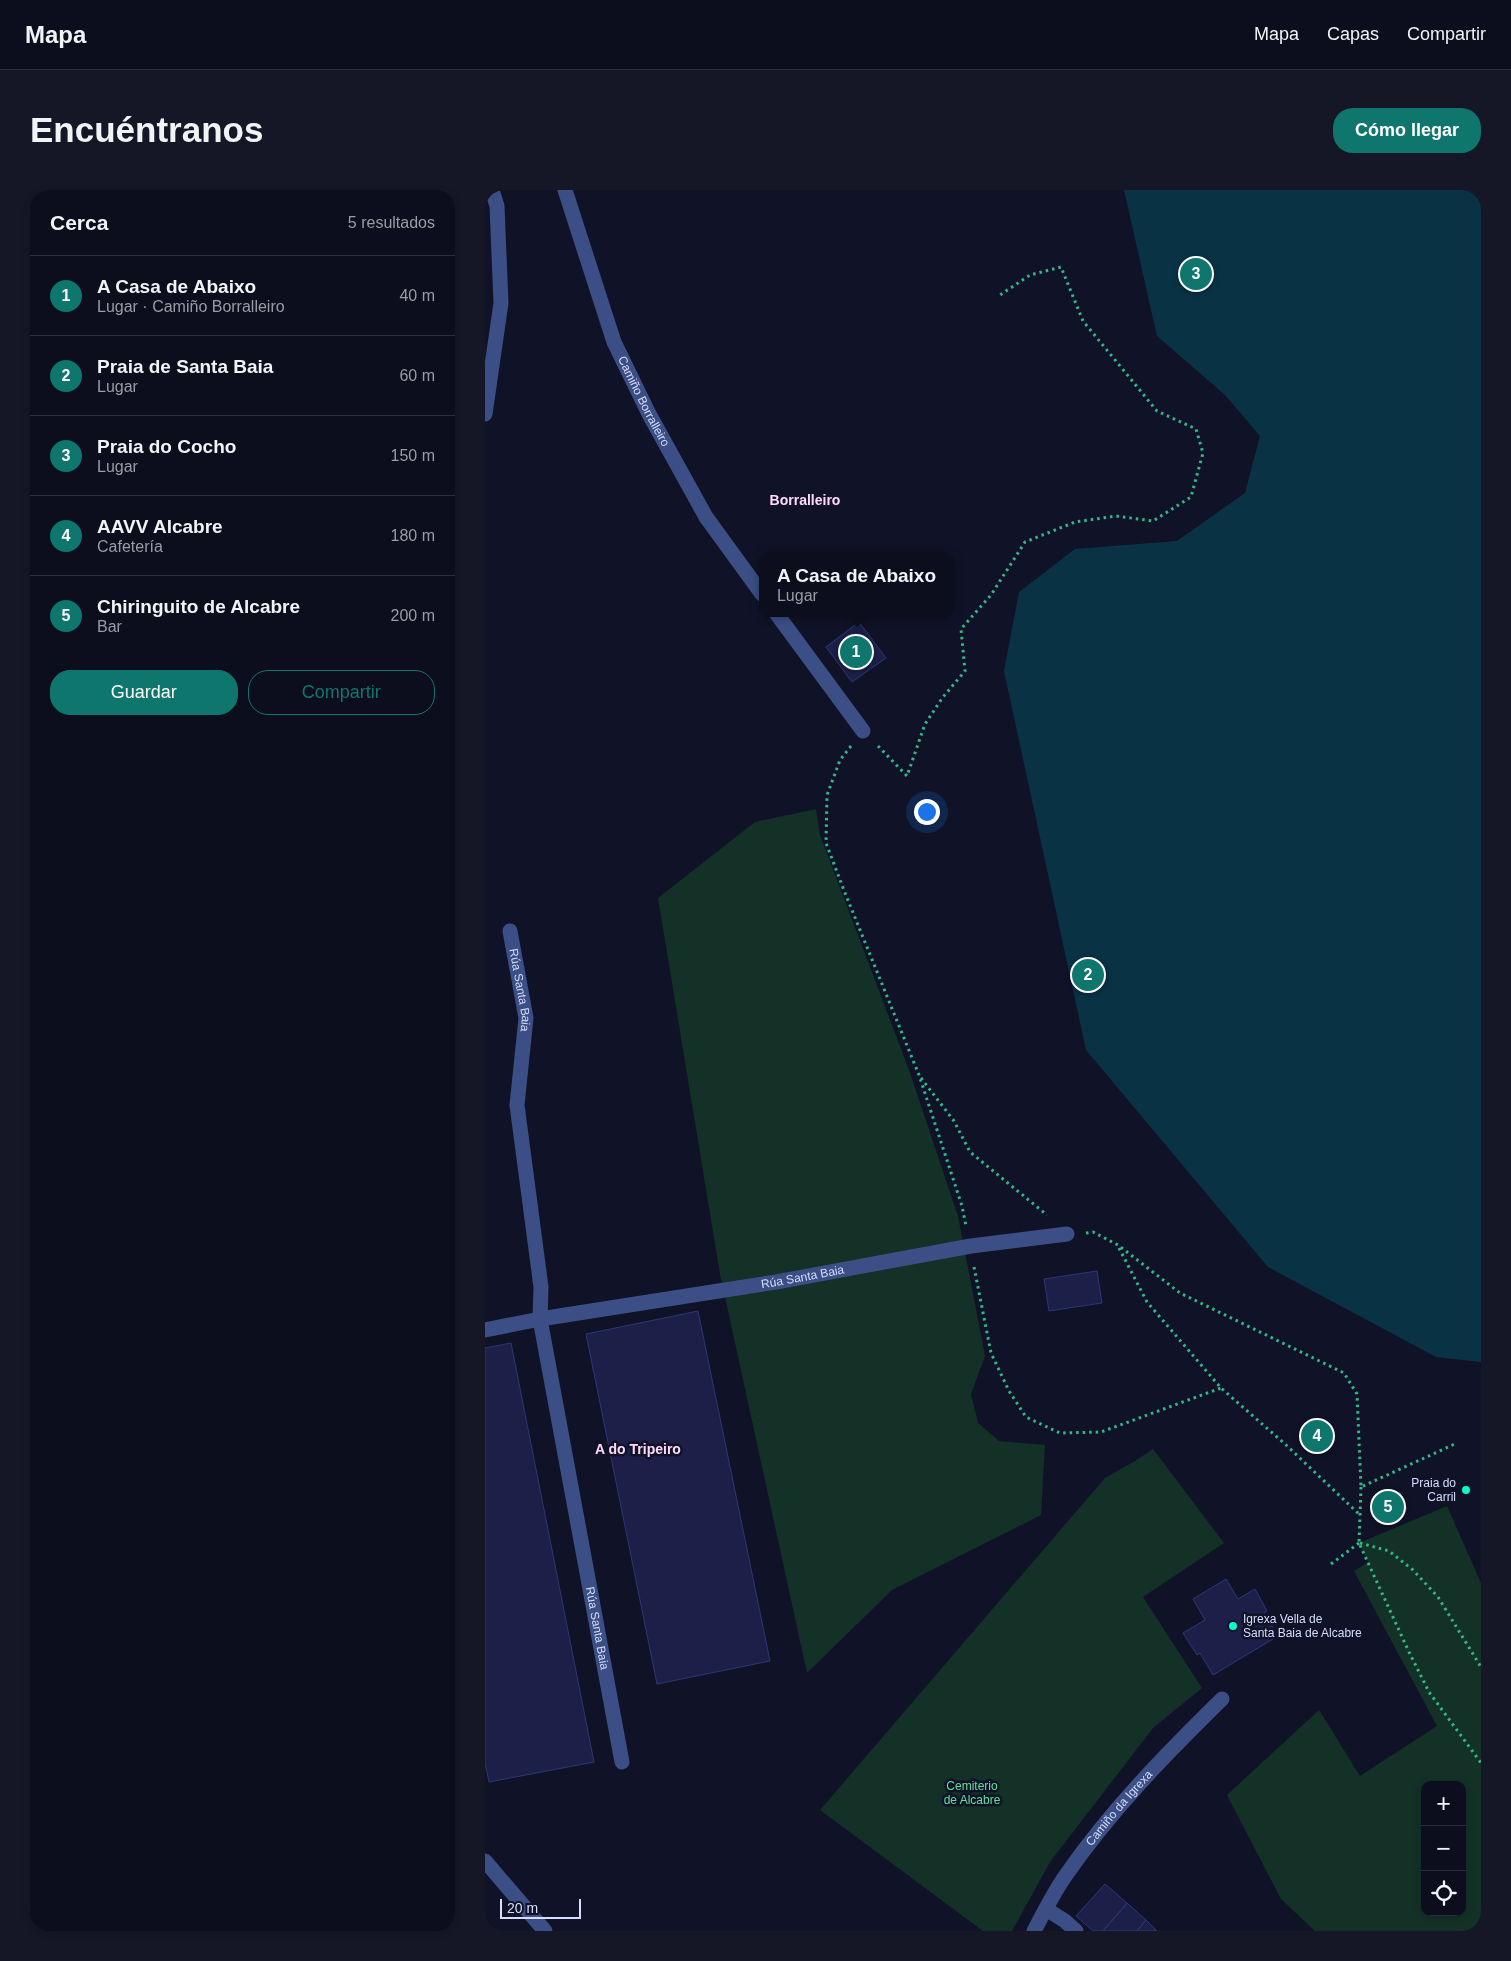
<!DOCTYPE html>
<html lang="es">
<head>
<meta charset="utf-8">
<style>
  :root { --surface:#0c0e1d; --page:#151726; --text:#f1f3f6; --muted:#9a9ca4; --line:#2c2e3b; --accent:#0f766e }
  body { margin:0; font-family:Helvetica,sans-serif; background:var(--page); color:var(--text) }
  .controls { position:absolute; right:15px; bottom:15px; display:grid; overflow:hidden; border-radius:10px; box-shadow:0 2px 8px #0003 }
  .controls button { width:45px; height:45px; display:grid; place-items:center; padding:0; border:0; border-bottom:1px solid var(--line); background:var(--surface); color:var(--text); font:25px sans-serif }
  .scale { position:absolute; left:15px; bottom:12px; width:81px; box-sizing:border-box; padding-left:5px; border:2px solid #d6deff; border-top:0; font-size:14px; line-height:18px; white-space:nowrap; color:#d6deff; -webkit-text-stroke:4px #101327; paint-order:stroke }
  .you { position:absolute; left:441px; top:621px; width:18px; height:18px; margin:-12px; border:4px solid #fff; border-radius:50%; background:#1a73e8; box-shadow:0 0 0 8px #1a73e833 }
  .badge { display:grid; place-items:center; width:32px; height:32px; border-radius:50%; background:var(--accent); color:#fff; font-size:16px; font-weight:700 }
  .pin { position:absolute; translate:-50% -50%; border:2px solid #fff; box-shadow:0 1px 5px #0006 }
  .popup { position:absolute; left:274px; top:362px; width:195px; height:65px; box-sizing:border-box; display:grid; place-content:center; border-radius:10px; background:var(--surface); filter:drop-shadow(0 1px 4px #0005); font-size:16px; white-space:nowrap; color:var(--muted) }
  .popup b { font-size:19px; color:var(--text) }
  .popup::after { content:''; position:absolute; left:50%; top:100%; margin-left:-10px; border:10px solid transparent; border-top-color:var(--surface) }
  .list { margin:0; padding:0; list-style:none }
  h2 { display:flex; justify-content:space-between; align-items:center; height:65px; margin:0; padding:0 20px; font-size:21px }
  h2 small { font-size:16px; font-weight:400; color:var(--muted) }
  .list li { display:grid; grid-template-columns:32px 1fr auto; gap:15px; align-items:center; box-sizing:border-box; height:80px; padding:0 20px; border-top:1px solid var(--line) }
  .list b { display:block; font-size:19px; white-space:nowrap }
  .list p { margin:0; font-size:16px; white-space:nowrap; color:var(--muted) }
  .list em { font-size:16px; font-style:normal; color:var(--muted) }
  .actions { display:flex; gap:10px; padding:15px 20px }
  .actions a { flex:1; padding:11px 0; border:1px solid var(--accent); border-radius:20px; text-align:center; font-size:18px; color:var(--accent) }
  .actions .main { background:var(--accent); color:#fff }
  .icon { flex:none; width:28px; height:28px; fill:none; stroke:currentColor; stroke-width:2; stroke-linecap:round; stroke-linejoin:round }
  .map { position:relative; flex:none; width:996px; height:1741px; overflow:hidden; border-radius:20px }
  header { display:flex; align-items:center; gap:30px; box-sizing:border-box; height:70px; padding:0 25px; background:var(--surface); border-bottom:1px solid var(--line) }
  header strong { font-size:24px }
  nav { display:flex; gap:28px; margin-inline-start:auto; font-size:18px }
  .intro { display:flex; align-items:center; justify-content:space-between; box-sizing:border-box; height:120px; padding:0 30px }
  h1 { margin:0; font-size:35px }
  .button { padding:12px 22px; border-radius:20px; background:var(--accent); color:#fff; font-size:18px; font-weight:700 }
  main { display:flex; gap:30px; padding:0 30px }
  aside { flex:1; background:var(--surface); border-radius:20px; box-shadow:0 2px 8px #0003 }
  .map>svg:first-child { display:block }
  .green { fill:#133127; fill-rule:evenodd }
  .water { fill:#0a3245 }
  .building { fill:#1c2048; stroke:#2e3674 }
  .lines { fill:none; stroke-linecap:round; stroke-linejoin:round }
  .path { stroke:#30b986; stroke-width:3; stroke-dasharray:2.5 4; stroke-linecap:butt }
  .minor { stroke:#3b4f86; stroke-width:15 }
  .poi-dot { fill:#03feca; stroke:#101327; stroke-width:2 }
  .labels { text-anchor:middle; stroke-width:5; stroke-linejoin:round; paint-order:stroke }
  .street-label { font-size:12px; fill:#d6deff; stroke:#101327 }
  .poi-label { font-size:12px; fill:#d6deff; stroke:#101327; text-anchor:end }
  .park-label { font-size:12px; fill:#61e099; stroke:#101327 }
  .neighbourhood-label { font-size:14px; font-weight:bold; fill:#ffd8fd; stroke:#101327 }
</style>
</head>
<body>
<header>
<strong>Mapa</strong>
<nav><a>Mapa</a><a>Capas</a><a>Compartir</a></nav>
</header>
<div class="intro"><h1>Encuéntranos</h1><a class="button">Cómo llegar</a></div>
<main>
<aside>
<h2>Cerca<small>5 resultados</small></h2>
<ul class="list">
<li><span class="badge">1</span><div><b>A Casa de Abaixo</b><p>Lugar · Camiño Borralleiro</p></div><em>40 m</em></li>
<li><span class="badge">2</span><div><b>Praia de Santa Baia</b><p>Lugar</p></div><em>60 m</em></li>
<li><span class="badge">3</span><div><b>Praia do Cocho</b><p>Lugar</p></div><em>150 m</em></li>
<li><span class="badge">4</span><div><b>AAVV Alcabre</b><p>Cafetería</p></div><em>180 m</em></li>
<li><span class="badge">5</span><div><b>Chiringuito de Alcabre</b><p>Bar</p></div><em>200 m</em></li>
</ul>
<div class="actions"><a class="main">Guardar</a><a>Compartir</a></div>
</aside>
<div class="map">
<svg width="996" height="1741" viewBox="0 0 996 1741">
  <rect width="100%" height="100%" fill="#101327"/>
  <path class="green" d="M331,619l4,26 89,235 49,146 27,140 -14,38 7,29 21,18 46,4 -4,70 -149,75 -85,83 -87,-399 -62,-376 97,-76z
    M668,1259l71,94 -81,54 59,91 -49,40 -103,134 -38,69h-29l-163,-121 285,-332 30,-17z
    M962,1316l34,77v348h-166l-34,-32 -54,-104 92,-85 41,66 77,-50 -83,-155 14,-9 -9,-19zM940,1595h37v127h-37z"/>
  <path class="water" d="M639,0h357v1172l-45,-5 -168,-90 -182,-217 -82,-379 15,-79 56,-43 102,-8 68,-48 15,-57 -35,-41 -68,-59z"/>
  <path class="building" d="M374,432l27,36 -34,24 -26,-35z
    M612,1081l5,32 -53,8 -5,-32z
    M213,1121l72,350 -113,23 -71,-350z
    M26,1153l83,419 -105,20 -4,-19v-415z
    M915,1302l7,17 -30,13 -7,-17z
    M741,1389l12,20 17,-10 12,22 -3,2 14,23 -65,39 -13,-22 -3,2 -14,-22 22,-13 -12,-21z
    M620,1694l22,19 -24,28h-10l-17,-15z
    M642,1713l19,17 -9,11h-34z
    M661,1730l11,11h-20z"/>
  <g class="lines">
    <path class="path" d="M366,556l-11,14 -13,35 -1,48 19,50 74,182 43,131 4,20
      M393,556l29,30 18,-52 18,-27 22,-26 -4,-42 30,-34 34,-53 50,-20 41,-6 37,5 38,-24 12,-44 -7,-24 -39,-18 -74,-90 -22,-54 -31,8 -33,22
      M436,888l33,43 16,31 77,63
      M601,1043l7,-1 25,13 62,48 164,80 13,21 4,93 96,-44
      M634,1058l28,54 74,86 64,56 75,71
      M489,1077l17,86 18,38 17,26 34,16 41,-1 120,-44
      M876,1297l-2,56 50,109 20,40 52,71
      M875,1353l29,8 24,19 25,27 43,70
      M846,1374l28,-21"/>
    <g class="minor">
      <path id="s1" d="M80,0l49,152 35,72 57,103 56,77"/>
      <path d="M0,224l16,-111 -4,-97 -5,-16"/>
      <path d="M291,423l87,118"/>
      <path id="s2" d="M25,741l16,87 -9,87 24,182 -1,32 82,443"/>
      <path id="s3" d="M0,1140l55,-11 236,-37 195,-36 96,-12"/>
      <path d="M0,1671l60,70"/>
      <path d="M561,1719l19,12 11,10"/>
      <path id="s4" d="M549,1741c10,-19 20,-39 32,-56 45,-65 100,-121 156,-176"/>
    </g>
  </g>
  <g class="poi-dot">
    <circle cx="981" cy="1300" r="5"/>
    <circle cx="748" cy="1436" r="5"/>
  </g>
  <g class="labels">
    <g class="street-label">
      <text dy="4" stroke="none"><textPath href="#s1" startOffset="226">Camiño Borralleiro</textPath></text>
      <text dy="4" stroke="none"><textPath href="#s2" startOffset="60">Rúa Santa Baia</textPath></text>
      <text dy="4" stroke="none"><textPath href="#s3" startOffset="322">Rúa Santa Baia</textPath></text>
      <text dy="4" stroke="none"><textPath href="#s2" startOffset="706">Rúa Santa Baia</textPath></text>
      <text dy="4" stroke="none"><textPath href="#s4" startOffset="150">Camiño da Igrexa</textPath></text>
    </g>
    <g class="poi-label">
      <text x="971" y="1297">Praia do<tspan x="971" dy="14">Carril</tspan></text>
      <text x="758" y="1433" text-anchor="start">Igrexa Vella de<tspan x="758" dy="14">Santa Baia de Alcabre</tspan></text>
    </g>
    <g class="park-label">
      <text x="487" y="1600">Cemiterio<tspan x="487" dy="14">de Alcabre</tspan></text>
    </g>
    <g class="neighbourhood-label">
      <text x="320" y="315">Borralleiro</text>
      <text x="153" y="1264">A do Tripeiro</text>
    </g>
  </g>
</svg>
<div class="controls">
<button>+</button>
<button>−</button>
<button><svg class="icon" aria-label="locate" viewBox="0 0 24 24"><circle cx="12" cy="12" r="6"/><path d="M12 2v4M12 18v4M2 12h4M18 12h4"/></svg></button>
</div>
<div class="scale">20 m</div>
<div class="you"></div>
<div class="pin badge" style="left:371px;top:462px">1</div>
<div class="popup"><b>A Casa de Abaixo</b>Lugar</div>
<div class="pin badge" style="left:603px;top:785px">2</div>
<div class="pin badge" style="left:711px;top:84px">3</div>
<div class="pin badge" style="left:832px;top:1246px">4</div>
<div class="pin badge" style="left:903px;top:1317px">5</div>
</div>
</main>
</body>
</html>
